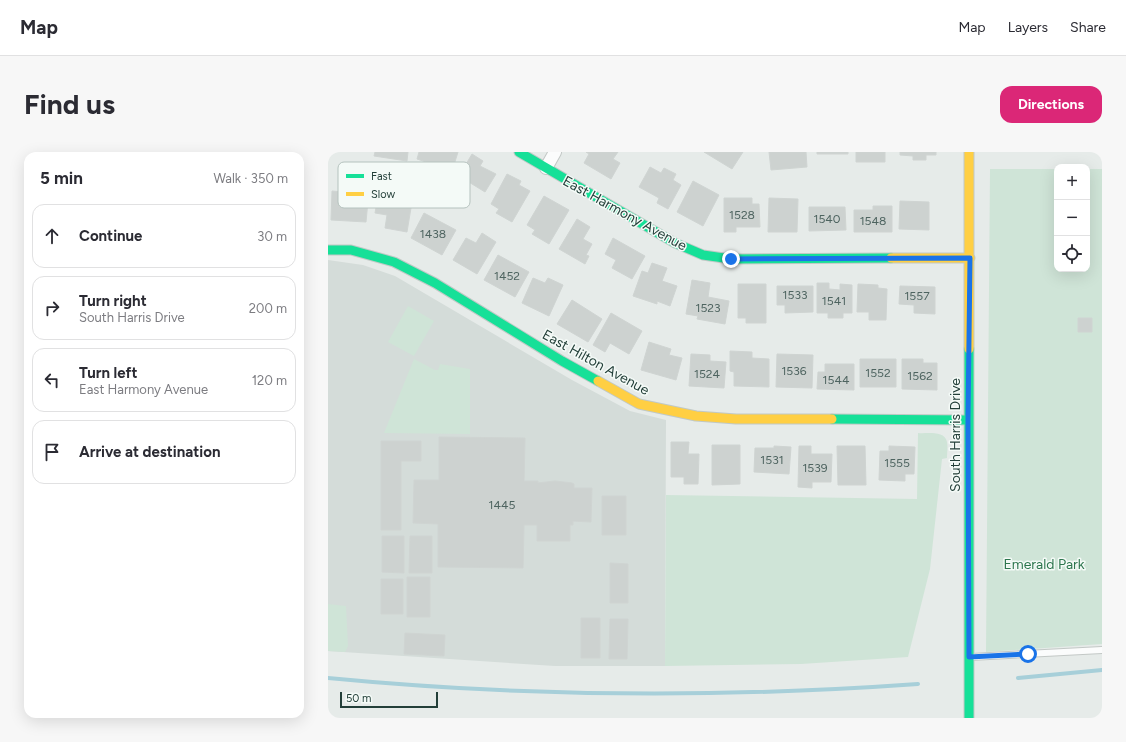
<!DOCTYPE html>
<html lang="en">
<head>
<meta charset="utf-8">
<style>
  :root { --surface:#fff; --page:#f7f7f7; --text:#2b2b33; --muted:#7c7c81; --line:#e1e1e2; --accent:#db2777 }
  body { margin:0; font-family:Figtree,sans-serif; background:var(--page); color:var(--text) }
  .controls { position:absolute; right:12px; top:12px; display:grid; overflow:hidden; border-radius:8px; box-shadow:0 4px 16px #0002 }
  .controls button { width:36px; height:36px; display:grid; place-items:center; padding:0; border:0; border-bottom:1px solid var(--line); background:var(--surface); color:var(--text); font:20px sans-serif }
  .scale { position:absolute; left:12px; bottom:10px; width:98px; box-sizing:border-box; padding-left:4px; border:2px solid #233f39; border-top:0; font-size:11px; line-height:14px; white-space:nowrap; color:#233f39; -webkit-text-stroke:3px #f4faf7; paint-order:stroke }
  .stop { position:absolute; width:12px; height:12px; margin:-9px; border:3px solid #1a73e8; border-radius:50%; background:#fff }
  .stop.end { background:#1a73e8; border-color:#fff; box-shadow:0 1px 4px #0008 }
  .list { margin:0; padding:0; list-style:none }
  h2 { display:flex; justify-content:space-between; align-items:center; height:52px; margin:0; padding:0 16px; font-size:17px }
  h2 small { font-size:13px; font-weight:400; color:var(--muted) }
  .list li { display:grid; grid-template-columns:26px 1fr auto; gap:12px; align-items:center; box-sizing:border-box; height:64px; margin:0 8px 8px; padding:0 8px; border:1px solid var(--line); border-radius:12px }
  .list b { display:block; font-size:15px; white-space:nowrap }
  .list p { margin:0; font-size:13px; white-space:nowrap; color:var(--muted) }
  .list em { font-size:13px; font-style:normal; color:var(--muted) }
  .icon { flex:none; width:22px; height:22px; fill:none; stroke:currentColor; stroke-width:2; stroke-linecap:round; stroke-linejoin:round }
  .map { position:relative; flex:none; width:774px; height:566px; overflow:hidden; border-radius:12px }
  header { display:flex; align-items:center; gap:24px; box-sizing:border-box; height:56px; padding:0 20px; background:var(--surface); border-bottom:1px solid var(--line) }
  header strong { font-size:19px }
  nav { display:flex; gap:22px; margin-inline-start:auto; font-size:14px }
  .intro { display:flex; align-items:center; justify-content:space-between; box-sizing:border-box; height:96px; padding:0 24px }
  h1 { margin:0; font-size:28px }
  .button { padding:10px 18px; border-radius:12px; background:var(--accent); color:#fff; font-size:14px; font-weight:700 }
  main { display:flex; gap:24px; padding:0 24px }
  aside { flex:1; background:var(--surface); border-radius:12px; box-shadow:0 4px 16px #0002 }
  .map>svg:first-child { display:block }
  .built { fill:#d4dcd9 }
  .green { fill:#cfe4d7 }
  .lines { fill:none; stroke-linecap:round; stroke-linejoin:round }
  .stream { stroke:#a7cfd9; stroke-width:4 }
  .building { fill:#cdd2d0; stroke:#cfd4d2 }
  .lane-casing { stroke:#c3c8c6; stroke-width:8 }
  .street-casing { stroke:#c3c8c6; stroke-width:14 }
  .fast-casing { stroke:#c1c9c6; stroke-width:11 }
  .slow-casing { stroke:#c1c9c6; stroke-width:11 }
  .lane { stroke:#fbfcfc; stroke-width:6 }
  .street { stroke:#fbfcfc; stroke-width:12 }
  .fast { stroke:#16e098; stroke-width:9 }
  .slow { stroke:#ffcf43; stroke-width:9 }
  .route { stroke:#1a73e8; stroke-width:5 }
  .labels { text-anchor:middle; stroke-width:3; stroke-linejoin:round; paint-order:stroke }
  .number-label { font-size:12px; fill:#4e6460 }
  .street-label { font-size:14px; fill:#233f39; stroke:#f4faf7 }
  .park-label { font-size:14px; fill:#2d764e; stroke:#f4faf7 }
  .key { fill:#f4faf7; stroke:#b5c2be; stroke-width:1 }
  .key-label { font-size:11px; fill:#233f39 }
</style>
</head>
<body>
<header>
<strong>Map</strong>
<nav><a>Map</a><a>Layers</a><a>Share</a></nav>
</header>
<div class="intro"><h1>Find us</h1><a class="button">Directions</a></div>
<main>
<aside>
<h2>5 min<small>Walk · 350 m</small></h2>
<ul class="list">
<li><svg class="icon" aria-label="ahead" viewBox="0 0 24 24"><path d="M12 20V5M6 11l6-6 6 6"/></svg><div><b>Continue</b></div><em>30 m</em></li>
<li><svg class="icon" aria-label="right" viewBox="0 0 24 24"><path d="M7 20v-9h11M14 6l5 5-5 5"/></svg><div><b>Turn right</b><p>South Harris Drive</p></div><em>200 m</em></li>
<li><svg class="icon" aria-label="left" viewBox="0 0 24 24"><path d="M17 20v-9H6M10 6l-5 5 5 5"/></svg><div><b>Turn left</b><p>East Harmony Avenue</p></div><em>120 m</em></li>
<li><svg class="icon" aria-label="arrive" viewBox="0 0 24 24"><path d="M6 21V4h12l-3 4 3 4H6"/></svg><div><b>Arrive at destination</b></div></li>
</ul>
</aside>
<div class="map">
<svg width="774" height="566" viewBox="0 0 774 566">
  <rect width="100%" height="100%" fill="#e6ebe9"/>
  <path class="built" d="M0,108l35,5 32,11 177,104 58,31 36,9 -1,246h-110l-227,-15z"/>
  <path class="green" d="M662,17h67v100h30v-100h15v475l-116,8z
    M80,154l26,15 -20,35 -26,-14z
    M86,207l21,11h3l2,-6 30,5v65l-86,-1z
    M590,281c8,1 27,-3 29,9 1,5 0,11 0,16l-5,1 -12,110 -22,88 -107,7 -136,2 1,-171 251,4z
    M0,452l18,2 2,40 -3,6 -17,-1z"/>
  <g class="lines">
    <path class="stream" d="M0,526c196,19 394,20 590,6
      M690,526l84,-8"/>
  </g>
  <path class="building" d="M47,0h33l-1,9 -33,-5z
    M91,0h39l-8,26 -20,-7 2,-7 -15,-5z
    M258,0h32l-5,7 7,4 -9,16 -27,-16 5,-9z
    M376,0h39l-11,17z
    M441,0h37l1,15 -36,3z
    M489,0h31v2h-31z
    M528,0h29v10h-29z
    M572,0h36v3h-10v5h-13v-4l-13,-1z
    M144,2l11,7 -3,5 16,8 -11,18 -26,-16z
    M322,15l11,6 3,-5 12,6 -3,6 8,5 -13,24 -11,-6 2,-5 -20,-11z
    M179,22l14,7 -2,4 11,6 -18,31 -16,-9 3,-4 -8,-5z
    M365,29l26,14 -16,31 -26,-14z
    M51,38l21,4 -1,5 13,3 -5,30 -22,-4 2,-13 -12,-2z
    M4,39l24,2 -1,7 13,1 -2,21 -35,-2z
    M216,44l25,14 -20,34 -17,-10 3,-4 -8,-5z
    M396,46h28v6h7l1,23h-24v5h-12z
    M441,46l29,1 -1,33h-29z
    M572,49l29,1v28l-30,-1z
    M545,54h19v26h-38v-22h19z
    M481,55h36l1,23 -37,1z
    M96,61l32,17 -14,25 -31,-17z
    M249,67l13,8 -7,12 9,5 -6,11 3,1 -4,8 -26,-15z
    M154,81l14,9 -19,32 -24,-14 13,-22 10,5z
    M285,86l32,18 -13,23 -20,-11 4,-8 -11,-6z
    M170,103l31,17 -14,25 -31,-17z
    M324,111l15,5 -5,13 15,5 -7,20 -13,-5v3l-24,-8 9,-25 6,2z
    M205,126l12,5 3,-5 15,7 -14,31 -27,-13z
    M364,128l18,3 -2,14 21,4 -4,23 -28,-5 1,-3 -12,-2z
    M489,131h12v6l11,1v-6l12,1v28h-9v5h-15v-5h-11z
    M410,132h28v39h-20v-5h-8z
    M530,132l20,1v3l9,1 -1,31h-17v-8h-12z
    M449,134h36v26l-28,1v-8h-8z
    M572,134l35,1v27l-21,-1v-8l-15,-1z
    M244,148l30,19 -14,23 -31,-18z
    M283,161l31,18 -13,23 -19,-11 -5,9 -12,-7z
    M750,166h14v14h-14z
    M321,190l22,7 -2,6 13,3 -6,22 -35,-10z
    M402,199l22,1v6l17,1v28l-35,-1v-14l-4,-1z
    M363,202l19,1v6l16,1 -2,26 -35,-2z
    M449,202l36,1 -1,33 -36,-1z
    M532,207h36v28h-36z
    M574,207h21v4h14v27l-35,-1z
    M497,212h29v26l-37,-1 1,-17h7z
    M111,285l86,1 -1,43h14v2l17,-2 17,2 2,1v4h18l-1,34 -18,-1v4h-3v16h-33v-16h-13l-1,43 -85,-1v-43l-25,-1 1,-43h25z
    M53,289h40v20h-20v69h-20z
    M343,290h18l-1,12h11l-1,30h-14v-7h-13z
    M384,293h28v39l-28,1z
    M446,294l17,1 -2,27 -35,-2 1,-24h19z
    M471,294h12v8h21l-1,28h-19v6l-14,-1z
    M509,294h28l1,39h-28z
    M561,294l26,1 -1,27h-9v7l-26,-1 1,-29h9z
    M274,344h24v39h-24z
    M54,384h22v37l-22,-1z
    M82,384h22v37h-23z
    M282,411l18,1v39h-18z
    M79,425h23v40h-23z
    M53,427h22v35h-22z
    M253,466h19v40h-19z
    M282,467h18l-1,40h-18z
    M77,481l40,2 -1,21 -40,-2z"/>
  <g class="lines">
    <g class="lane-casing">
      <path id="lane" d="M643,505l131,-7"/>
    </g>
    <g class="street-casing">
      <path id="street" d="M218,16l9,-16"/>
    </g>
    <g class="fast-casing">
      <path id="fast" d="M191,0l156,91 28,12 28,4 160,-1
        M0,98h23l43,12 41,21 127,78 36,20
        M641,197v369
        M504,267l136,1"/>
    </g>
    <g class="slow-casing">
      <path id="slow" d="M641,0v197
        M563,106h79
        M270,229l41,23 57,12 40,3h96"/>
    </g>
    <use href="#lane" class="lane"/>
    <use href="#street" class="street"/>
    <use href="#fast" class="fast"/>
    <use href="#slow" class="slow"/>
  </g>
  <g class="lines">
    <path class="route" d="M403,107l239,-1 -2,162 1,237 59,-3"/>
  </g>
  <g class="labels">
    <g class="number-label">
      <text x="414" y="67">1528</text>
      <text x="499" y="71">1540</text>
      <text x="545" y="73">1548</text>
      <text x="105" y="86">1438</text>
      <text x="179" y="128">1452</text>
      <text x="467" y="147">1533</text>
      <text x="589" y="148">1557</text>
      <text x="506" y="153">1541</text>
      <text x="380" y="160">1523</text>
      <text x="466" y="223">1536</text>
      <text x="550" y="225">1552</text>
      <text x="379" y="226">1524</text>
      <text x="592" y="228">1562</text>
      <text x="508" y="232">1544</text>
      <text x="444" y="312">1531</text>
      <text x="569" y="315">1555</text>
      <text x="487" y="320">1539</text>
      <text x="174" y="357">1445</text>
    </g>
    <g class="street-label">
      <text transform="translate(297 61) rotate(29)" y="5">East Harmony Avenue</text>
      <text transform="translate(268 210) rotate(29)" y="5">East Hilton Avenue</text>
      <text transform="translate(627 283) rotate(-90)" y="5">South Harris Drive</text>
    </g>
    <g class="park-label">
      <text x="716" y="417">Emerald Park</text>
    </g>
  </g>
  <rect x="10" y="10" width="132" height="46" rx="6" class="key"/>
  <rect x="18" y="22" width="18" height="4" fill="#16e098"/>
  <rect x="18" y="40" width="18" height="4" fill="#ffcf43"/>
  <g class="key-label">
    <text x="43" y="28">Fast</text>
    <text x="43" y="46">Slow</text>
  </g>
</svg>
<div class="controls">
<button>+</button>
<button>−</button>
<button><svg class="icon" aria-label="locate" viewBox="0 0 24 24"><circle cx="12" cy="12" r="6"/><path d="M12 2v4M12 18v4M2 12h4M18 12h4"/></svg></button>
</div>
<div class="scale">50 m</div>
<div class="stop" style="left:700px;top:502px"></div>
<div class="stop end" style="left:403px;top:107px"></div>
</div>
</main>
</body>
</html>
